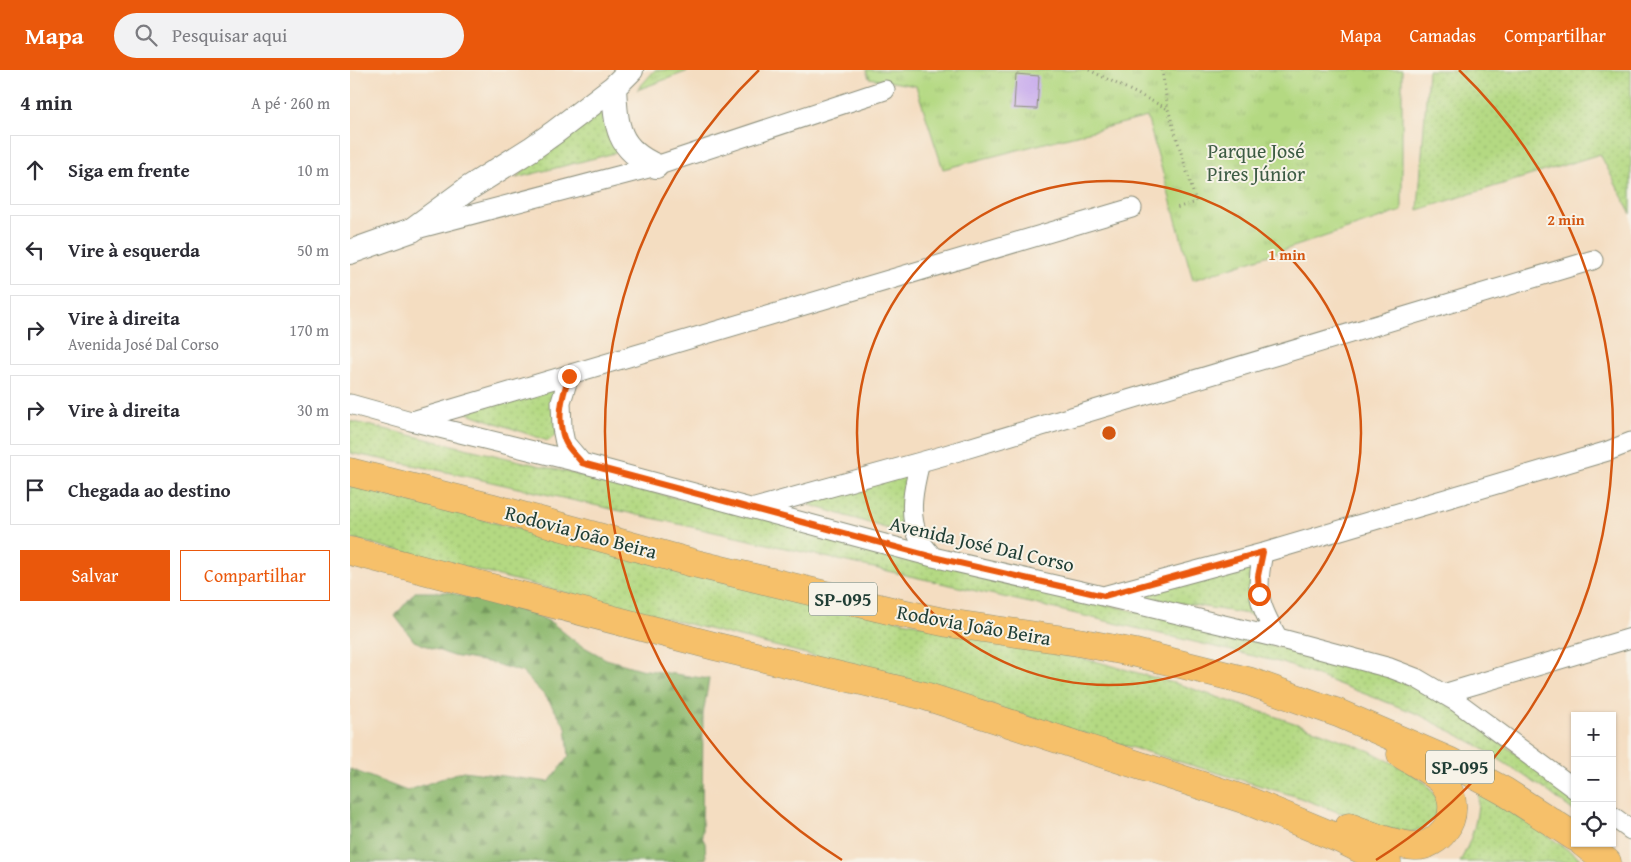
<!DOCTYPE html>
<html lang="pt">
<head>
<meta charset="utf-8">
<style>
  :root { --surface:#fff; --page:#f2f2f3; --text:#2b2b33; --muted:#7c7c81; --line:#e1e1e2; --accent:#ea580c }
  body { margin:0; font-family:"Gentium Book Plus",serif; background:var(--page); color:var(--text) }
  .controls { position:absolute; right:15px; bottom:15px; display:grid; overflow:hidden; border-radius:0px; box-shadow:0 1px 4px #0004 }
  .controls button { width:45px; height:45px; display:grid; place-items:center; padding:0; border:0; border-bottom:1px solid var(--line); background:var(--surface); color:var(--text); font:25px sans-serif }
  .stop { position:absolute; width:15px; height:15px; margin:-11px; border:4px solid #ea580c; border-radius:50%; background:#fff }
  .stop.end { background:#ea580c; border-color:#fff; box-shadow:0 1px 5px #0008 }
  .list { margin:0; padding:0; list-style:none }
  h2 { display:flex; justify-content:space-between; align-items:center; height:65px; margin:0; padding:0 20px; font-size:21px }
  h2 small { font-size:16px; font-weight:400; color:var(--muted) }
  .list li { display:grid; grid-template-columns:32px 1fr auto; gap:15px; align-items:center; box-sizing:border-box; height:70px; margin:0 10px 10px; padding:0 10px; border:1px solid var(--line); border-radius:0px }
  .list b { display:block; font-size:19px; white-space:nowrap }
  .list p { margin:0; font-size:16px; white-space:nowrap; color:var(--muted) }
  .list em { font-size:16px; font-style:normal; color:var(--muted) }
  .actions { display:flex; gap:10px; padding:15px 20px }
  .actions a { flex:1; padding:11px 0; border:1px solid var(--accent); border-radius:0px; text-align:center; font-size:18px; color:var(--accent) }
  .actions .main { background:var(--accent); color:#fff }
  .icon { flex:none; width:28px; height:28px; fill:none; stroke:currentColor; stroke-width:2; stroke-linecap:round; stroke-linejoin:round }
  .map { position:relative; flex:none; width:1281px; height:792px; overflow:hidden }
  header { display:flex; align-items:center; gap:30px; box-sizing:border-box; height:70px; padding:0 25px; background:var(--accent); color:#fff }
  header strong { font-size:24px }
  nav { display:flex; gap:28px; margin-inline-start:auto; font-size:18px }
  .search { width:350px; height:45px; background:var(--page); display:flex; align-items:center; gap:12px; box-sizing:border-box; padding:0 18px; border-radius:28px; color:var(--muted); font-size:19px }
  main { display:flex }
  aside { flex:1; background:var(--surface) }
  .map>svg:first-child { display:block }
  .grass { fill:url(#grass-dots); stroke:#6a8b5b }
  .forest { fill:url(#forest-firs); stroke:#577b52 }
  .park { fill:url(#park-tufts); stroke:#6a8b5b }
  .building { fill:#c4a6ed }
  .lines { fill:none; stroke-linecap:round; stroke-linejoin:round }
  .minor-casing { stroke:#8a8d7a; stroke-width:21 }
  .tertiary-casing { stroke:#8a8d7a; stroke-width:26 }
  .primary-casing { stroke:#8a8d7a; stroke-width:29 }
  .path { stroke:#8a8d7a; stroke-width:3; stroke-dasharray:1 4; stroke-linecap:butt }
  .minor { stroke:#fff; stroke-width:19 }
  .tertiary { stroke:#fff; stroke-width:24 }
  .primary { stroke:#f6c06b; stroke-width:28 }
  .route { stroke:#ea580c; stroke-width:6 }
  .ring { fill:none; stroke:#d45610; stroke-width:2.5 }
  .labels { text-anchor:middle; stroke-width:4; stroke-linejoin:round; paint-order:stroke }
  .shield { fill:#f7f3e8; stroke:#60746a; stroke-width:1 }
  .shield-label { font-size:19px; font-weight:bold; fill:#1f3d34 }
  .park-label { font-size:20px; fill:#3d5c44; stroke:#f7f3e8 }
  .street-label { font-size:20px; fill:#1f3d34; stroke:#f7f3e8 }
  .centre { fill:#d45610; stroke:#f7f3e8; stroke-width:2.5 }
  .ring-label { font-size:15px; text-anchor:middle; font-weight:bold; fill:#d45610; stroke:#f7f3e8; stroke-width:4; stroke-linejoin:round; paint-order:stroke }
</style>
</head>
<body>
<header>
<strong>Mapa</strong>
<div class="search"><svg class="icon" aria-label="search" viewBox="0 0 24 24"><circle cx="10" cy="10" r="6"/><path d="M15 15l6 6"/></svg>Pesquisar aqui</div>
<nav><a>Mapa</a><a>Camadas</a><a>Compartilhar</a></nav>
</header>
<main>
<aside>
<h2>4 min<small>A pé · 260 m</small></h2>
<ul class="list">
<li><svg class="icon" aria-label="ahead" viewBox="0 0 24 24"><path d="M12 20V5M6 11l6-6 6 6"/></svg><div><b>Siga em frente</b></div><em>10 m</em></li>
<li><svg class="icon" aria-label="left" viewBox="0 0 24 24"><path d="M17 20v-9H6M10 6l-5 5 5 5"/></svg><div><b>Vire à esquerda</b></div><em>50 m</em></li>
<li><svg class="icon" aria-label="right" viewBox="0 0 24 24"><path d="M7 20v-9h11M14 6l5 5-5 5"/></svg><div><b>Vire à direita</b><p>Avenida José Dal Corso</p></div><em>170 m</em></li>
<li><svg class="icon" aria-label="right" viewBox="0 0 24 24"><path d="M7 20v-9h11M14 6l5 5-5 5"/></svg><div><b>Vire à direita</b></div><em>30 m</em></li>
<li><svg class="icon" aria-label="arrive" viewBox="0 0 24 24"><path d="M6 21V4h12l-3 4 3 4H6"/></svg><div><b>Chegada ao destino</b></div></li>
</ul>
<div class="actions"><a class="main">Salvar</a><a>Compartilhar</a></div>
</aside>
<div class="map">
<svg width="1281" height="792" viewBox="0 0 1281 792">
  <defs>
    <pattern id="grass-dots" width="8" height="8" patternUnits="userSpaceOnUse" patternTransform="scale(1.25)"><rect width="8" height="8" fill="#b4d982"/><path d="M2 2h.1M6 6h.1" fill="none" stroke="#9abb71" stroke-width="1.8" stroke-linecap="round"/></pattern>
    <pattern id="forest-firs" width="22" height="20" patternUnits="userSpaceOnUse" patternTransform="scale(1.25)"><rect width="22" height="20" fill="#8fb970"/><path d="M5 1l3.5 6h-7zM16 11l3.5 6h-7z" fill="#74985d"/></pattern>
    <pattern id="park-tufts" width="24" height="20" patternUnits="userSpaceOnUse" patternTransform="scale(1.25)"><rect width="24" height="20" fill="#b4d982"/><path d="M3 7l-1-3M5 7V3M7 7l1-3M15 17l-1-3M17 17v-4M19 17l1-3" fill="none" stroke="#9abb71"/></pattern>
  </defs>
  <rect width="100%" height="100%" fill="#f7f3e8"/>
  <filter id="ink" filterUnits="userSpaceOnUse"><feTurbulence type="fractalNoise" baseFrequency=".02" numOctaves="2"/><feDisplacementMap in="SourceGraphic" scale="10" xChannelSelector="R" yChannelSelector="G"/><feConvolveMatrix kernelMatrix="1 2 1 2 8 2 1 2 1" color-interpolation-filters="sRGB"/></filter>
  <filter id="wash" filterUnits="userSpaceOnUse"><feTurbulence type="fractalNoise" baseFrequency=".0096" numOctaves="4" result="noise"/><feDisplacementMap in="SourceGraphic" scale="20" xChannelSelector="R" yChannelSelector="G"/><feGaussianBlur stdDeviation="1.12" result="paint"/><feColorMatrix in="noise" values="0 0 0 0 0 0 0 0 0 0 0 0 0 0 0 0 0 1.4 0 .05"/><feComposite in="paint" operator="in"/></filter>
  <g filter="url(#wash)">
    <rect width="100%" height="100%" fill="#f4ddc1"/>
    <path class="grass" d="M1078,0h203v144l-31,-60 -182,56z
      M250,38l9,14 12,28 -10,4 -95,24 27,-25z
      M201,318l6,14 -1,33 -8,6 -86,-30z
      M0,351l403,95 633,158 55,26 134,96v16l-29,-22 -69,-45 -59,-31 -135,-51 -253,-60 -592,-133 -88,-17z
      M563,401l-8,63 -98,-30z
      M0,416l421,107 331,70 79,22 137,46 52,20 34,18 22,14 9,13 3,9 -1,8 -6,8 -9,8 -11,3 -30,-4 -86,-32 -410,-122 -535,-136z
      M905,492l2,44 -3,9 -129,-21z
      M1129,722l65,41 41,29h-125c14,-27 17,-40 19,-70z"/>
    <path class="forest" d="M65,522h34l39,11 35,5 29,15 25,20 29,16 34,10 69,10 -6,35 -1,123 3,6 1,16h-7l-1,3h-348v-93l57,22 56,-20 86,11 20,-26 -3,-29 -20,-30 -24,-25 -34,-10 -35,-6 -39,-15 -19,-25z"/>
    <path class="park" d="M305,0h36l-54,20z
      M516,0h536v141l-209,69 -46,-163 -204,52 -27,-83 -47,-8z"/>
    <g id="blocks">
      <path class="building" d="M666,4l23,2 -2,33 -23,-1z"/>
    </g>
  </g>
  <g filter="url(#ink)">
    <use href="#blocks" fill-opacity="0" stroke="#8a8d7a" stroke-width="1"/>
    <g class="lines">
      <g class="minor-casing">
        <path id="minor" d="M70,158l236,-62 229,-76
          M219,306l-8,26 1,26 3,15 17,20
          M0,334l61,17 171,42 351,94 170,39 175,42 112,30 26,10 41,24 118,87
          M62,351l720,-213
          M570,392c-6,24 -13,53 -1,76 3,7 9,13 14,19
          M405,438l187,-52 651,-196
          M913,483c-8,39 -5,51 15,85
          M757,525l156,-42 345,-102 23,-9
          M1093,624l188,-56
          M1262,746l19,14"/>
      </g>
      <g class="tertiary-casing">
        <path id="tertiary" d="M264,17c2,39 3,62 42,79
          M0,182l62,-22 57,-42 62,-39 24,-17 59,-45 17,-17"/>
      </g>
      <g class="primary-casing">
        <path id="primary" d="M0,402l140,35 203,56 199,48 56,12 130,19 58,11 112,28 90,32 111,48 55,30 71,46
          M0,481l368,96 207,49 321,104 94,39 47,23
          M999,757c21,7 43,18 66,19 11,1 23,-7 29,-15 12,-15 11,-38 -4,-52 -11,-9 -26,-17 -39,-25
          M1233,773l24,19"/>
      </g>
      <path class="path" d="M739,0l79,39
        M812,0l6,39 28,93 -20,6"/>
      <use href="#minor" class="minor"/>
      <use href="#tertiary" class="tertiary"/>
      <use href="#primary" class="primary"/>
    </g>
  </g>
  <g class="lines" filter="url(#ink)">
    <path class="route" d="M219,306c-7,21 -13,43 -4,65 3,8 12,15 17,22l351,94 171,39 159,-44 -5,24 1,18"/>
  </g>
  <g class="ring">
    <circle cx="759" cy="363" r="252"/>
    <path d="M492 790A504 504 0 0 1 409 0M1109 0A504 504 0 0 1 1026 790"/>
  </g>
  <g class="labels">
    <g class="shield">
      <rect x="459" y="512.5" width="68" height="33" rx="4"/>
      <rect x="1076" y="680.5" width="68" height="33" rx="4"/>
    </g>
    <g class="shield-label">
      <text x="493" y="536">SP-095</text>
      <text x="1110" y="704">SP-095</text>
    </g>
    <g class="park-label">
      <text x="906" y="88">Parque José<tspan x="906" dy="23">Pires Júnior</tspan></text>
    </g>
    <g class="street-label">
      <text transform="translate(231 462) rotate(15)" y="7">Rodovia João Beira</text>
      <text transform="translate(632 474) rotate(13)" y="7">Avenida José Dal Corso</text>
      <text transform="translate(624 555) rotate(10)" y="7">Rodovia João Beira</text>
    </g>
  </g>
  <circle cx="759" cy="363" r="8" class="centre"/>
  <g class="ring-label">
    <text x="1216" y="155">2 min</text>
    <text x="937" y="190">1 min</text>
  </g>
</svg>
<div class="controls">
<button>+</button>
<button>−</button>
<button><svg class="icon" aria-label="locate" viewBox="0 0 24 24"><circle cx="12" cy="12" r="6"/><path d="M12 2v4M12 18v4M2 12h4M18 12h4"/></svg></button>
</div>
<div class="stop" style="left:909px;top:524px"></div>
<div class="stop end" style="left:219px;top:306px"></div>
</div>
</main>
</body>
</html>
